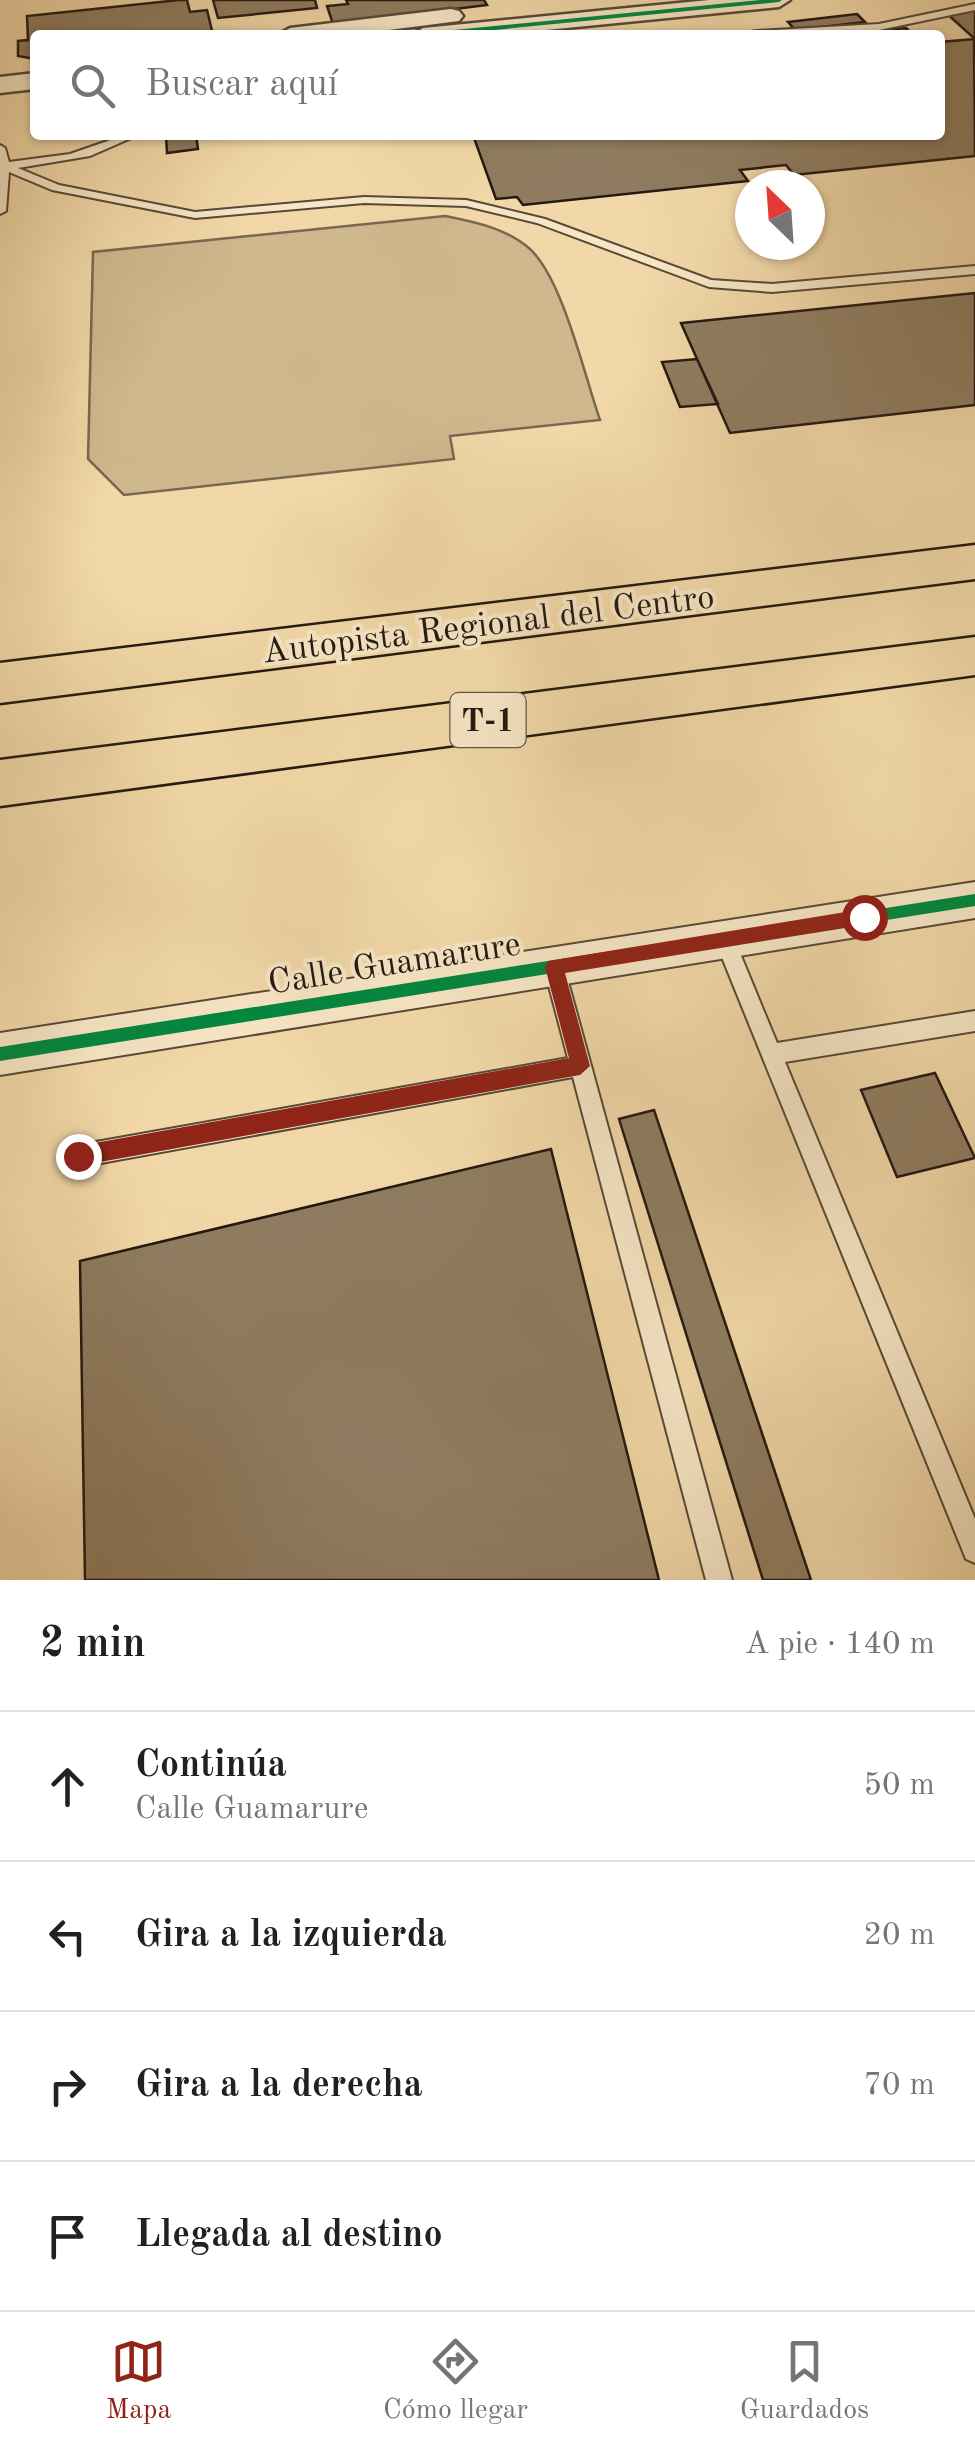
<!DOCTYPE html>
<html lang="es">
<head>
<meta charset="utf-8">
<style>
  :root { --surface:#fff; --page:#f6f6f6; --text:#202124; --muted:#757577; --line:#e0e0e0; --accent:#8f2418 }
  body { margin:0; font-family:"Old Standard TT",serif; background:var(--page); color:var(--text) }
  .compass { position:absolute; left:735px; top:170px; width:90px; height:90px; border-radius:50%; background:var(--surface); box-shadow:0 2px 8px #0004; rotate:335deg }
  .stop { position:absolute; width:30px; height:30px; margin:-22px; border:8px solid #8f2418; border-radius:50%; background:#fff }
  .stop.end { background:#8f2418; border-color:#fff; box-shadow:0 2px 10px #0008 }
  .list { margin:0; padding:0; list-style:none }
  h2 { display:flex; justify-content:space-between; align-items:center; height:130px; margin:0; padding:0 40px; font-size:42px }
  h2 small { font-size:32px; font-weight:400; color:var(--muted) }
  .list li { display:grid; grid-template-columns:65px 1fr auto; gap:30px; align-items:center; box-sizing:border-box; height:150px; padding:0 40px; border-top:2px solid var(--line) }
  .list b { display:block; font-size:38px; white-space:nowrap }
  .list p { margin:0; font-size:32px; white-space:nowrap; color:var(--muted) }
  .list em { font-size:32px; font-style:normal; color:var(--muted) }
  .icon { flex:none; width:55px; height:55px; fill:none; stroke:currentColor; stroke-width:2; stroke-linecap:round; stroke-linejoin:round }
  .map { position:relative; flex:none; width:975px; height:1580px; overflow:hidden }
  .search { position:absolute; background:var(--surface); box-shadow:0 2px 8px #0004; left:30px; right:30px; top:30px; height:110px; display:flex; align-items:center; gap:25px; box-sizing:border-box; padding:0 35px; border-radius:10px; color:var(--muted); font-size:38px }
  .sheet { height:730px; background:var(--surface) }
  nav { display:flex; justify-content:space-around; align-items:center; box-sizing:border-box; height:140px; border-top:2px solid var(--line); background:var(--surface); font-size:28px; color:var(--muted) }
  nav a { display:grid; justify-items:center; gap:5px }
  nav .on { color:var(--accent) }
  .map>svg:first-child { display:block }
  .green { fill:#cfb88e; stroke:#796850; stroke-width:2.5 }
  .building { fill:#8f7c60; stroke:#231912; stroke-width:2.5 }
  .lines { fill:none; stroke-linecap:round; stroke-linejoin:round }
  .service-casing { stroke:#574938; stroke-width:4 }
  .minor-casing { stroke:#574938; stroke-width:4 }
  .tertiary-casing { stroke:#574938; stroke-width:5 }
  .motorway-casing { stroke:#231912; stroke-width:5 }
  .service { fill:#f7e6c6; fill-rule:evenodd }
  .minor { fill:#f7e6c6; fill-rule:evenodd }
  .tertiary { fill:#f7e6c6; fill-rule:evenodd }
  .motorway { fill:#f2d8a8; fill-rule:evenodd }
  .cycleway-casing { stroke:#f7e6c6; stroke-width:7 }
  .cycleway { fill:#00873e; fill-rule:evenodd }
  .route { fill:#8f2418 }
  .labels { text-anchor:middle; stroke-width:8; stroke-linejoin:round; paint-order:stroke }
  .shield { fill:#f7e6c6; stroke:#635648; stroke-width:2.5 }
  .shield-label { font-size:32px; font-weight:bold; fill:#231912 }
  .street-label { font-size:35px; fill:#231912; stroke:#f7e6c6 }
</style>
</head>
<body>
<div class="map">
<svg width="975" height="1580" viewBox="0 0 975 1580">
  <rect width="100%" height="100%" fill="#f2d8a8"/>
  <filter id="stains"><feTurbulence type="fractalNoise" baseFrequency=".002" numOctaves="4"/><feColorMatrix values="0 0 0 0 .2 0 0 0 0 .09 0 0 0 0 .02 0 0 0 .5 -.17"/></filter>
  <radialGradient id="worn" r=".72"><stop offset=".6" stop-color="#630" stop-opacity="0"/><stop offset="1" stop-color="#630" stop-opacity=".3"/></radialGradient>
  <path class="green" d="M445,216c29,6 62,12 85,33 33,31 54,125 70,171l-150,16 4,23 -330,36 -36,-36 5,-207z"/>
  <path class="building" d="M179,0h8l3,12 17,-2 6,25h-178v24l-17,-3v-15l10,-1 -1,-24z
    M213,0h102l2,8 -99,10z
    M346,0h138l3,5 -154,19 -6,-18 21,-2z
    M975,10v29l-29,-26z
    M857,14l8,8 -70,8 -7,-8z
    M906,28l7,7 -58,-2z
    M974,39l1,117 -181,19 -8,-10 -46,5 8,11 -225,24 -6,-8 -21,2 -23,-64h467v-93z
    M166,135h30l2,14 -31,4z
    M975,293v112l-245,28 -49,-110z
    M697,359l21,45 -38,3 -18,-45z
    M935,1073l40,85 -78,19 -36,-87z
    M654,1110l157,470h-48l-144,-461z
    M551,1149l108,431h-574l-5,-319z"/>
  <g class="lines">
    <g class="service-casing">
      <path id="service" d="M975,4v6l-96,20 -147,5 25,-4 122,-7z
        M125,135h13l-48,21 -72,12 41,17 136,27 169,-15 102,3 79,19 166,61 61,4 203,-18v8l-203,18 -63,-5 -172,-64 -71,-17 -102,-3 -169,15 -143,-28 -43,-18 -3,39 -6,3v-69l5,3 4,14 61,-8z
        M725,931l7,3 45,109 198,-32v20l-190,31 190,457v44l-9,-4 -251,-619 3,-6z
        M554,958l7,3 3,6 168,613h-26l-133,-503 -494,90 -8,-3 -3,-8 3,-8 8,-3 489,-87 -24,-91 3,-6z"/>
    </g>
    <g class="minor-casing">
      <path id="minor" d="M975,882v36l-975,157v-42z"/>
    </g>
    <g class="tertiary-casing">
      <path id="tertiary" d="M709,0h81l-11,7 -284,28h-84l12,-7z
        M451,9l8,2 4,5 -4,5 -109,14h-72l12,-7z
        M35,73v16l-35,4v-16z"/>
    </g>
    <g class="motorway-casing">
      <path id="motorway" d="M975,545v34l-975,124v-40z
        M975,637v38l-975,131v-46z"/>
    </g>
    <use href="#service" class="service"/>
    <use href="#minor" class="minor"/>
    <use href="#tertiary" class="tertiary"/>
    <use href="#motorway" class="motorway"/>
    <g class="cycleway-casing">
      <path id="cycleway" d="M760,0h22l-3,2 -336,33h-23l3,-2z
        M975,894v12l-975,155v-14z"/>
    </g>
    <use href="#cycleway" class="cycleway"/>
  </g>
  <path class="route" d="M864,909l9,8 -9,8 -299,48 25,93 -10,9 -502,91 -9,-10 9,-10 491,-88 -24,-91 3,-6z"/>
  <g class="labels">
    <rect class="shield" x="450.5" y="693" width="75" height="54" rx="8"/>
    <g class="shield-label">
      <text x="488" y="731">T-1</text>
    </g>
    <g class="street-label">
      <text transform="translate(488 623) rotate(-7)" y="12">Autopista Regional del Centro</text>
      <text transform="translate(394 962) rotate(-9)" y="12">Calle Guamarure</text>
    </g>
  </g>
  <rect width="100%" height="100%" filter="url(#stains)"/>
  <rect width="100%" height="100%" fill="url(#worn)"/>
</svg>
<svg class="compass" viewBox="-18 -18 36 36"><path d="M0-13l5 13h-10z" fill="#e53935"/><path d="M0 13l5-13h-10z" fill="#757577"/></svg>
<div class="stop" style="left:864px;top:917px"></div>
<div class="stop end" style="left:78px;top:1156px"></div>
<div class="search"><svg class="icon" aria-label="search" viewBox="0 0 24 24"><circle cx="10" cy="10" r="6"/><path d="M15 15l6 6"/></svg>Buscar aquí</div>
</div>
<section class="sheet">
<h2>2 min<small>A pie · 140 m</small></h2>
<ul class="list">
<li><svg class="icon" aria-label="ahead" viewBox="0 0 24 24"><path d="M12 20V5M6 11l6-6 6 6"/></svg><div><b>Continúa</b><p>Calle Guamarure</p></div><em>50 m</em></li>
<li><svg class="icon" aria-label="left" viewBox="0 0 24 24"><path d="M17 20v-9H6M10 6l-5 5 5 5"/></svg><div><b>Gira a la izquierda</b></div><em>20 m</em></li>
<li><svg class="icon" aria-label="right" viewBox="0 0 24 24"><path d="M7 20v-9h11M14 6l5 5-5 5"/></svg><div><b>Gira a la derecha</b></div><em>70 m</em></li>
<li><svg class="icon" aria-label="arrive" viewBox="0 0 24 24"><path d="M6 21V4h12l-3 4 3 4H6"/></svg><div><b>Llegada al destino</b></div></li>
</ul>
</section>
<nav>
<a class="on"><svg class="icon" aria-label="map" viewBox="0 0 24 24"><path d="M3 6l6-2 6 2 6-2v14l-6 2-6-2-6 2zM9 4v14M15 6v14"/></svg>Mapa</a>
<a><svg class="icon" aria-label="directions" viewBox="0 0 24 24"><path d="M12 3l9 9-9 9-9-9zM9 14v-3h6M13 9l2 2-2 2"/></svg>Cómo llegar</a>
<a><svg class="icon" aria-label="saved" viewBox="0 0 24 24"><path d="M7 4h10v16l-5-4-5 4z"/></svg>Guardados</a>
</nav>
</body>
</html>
